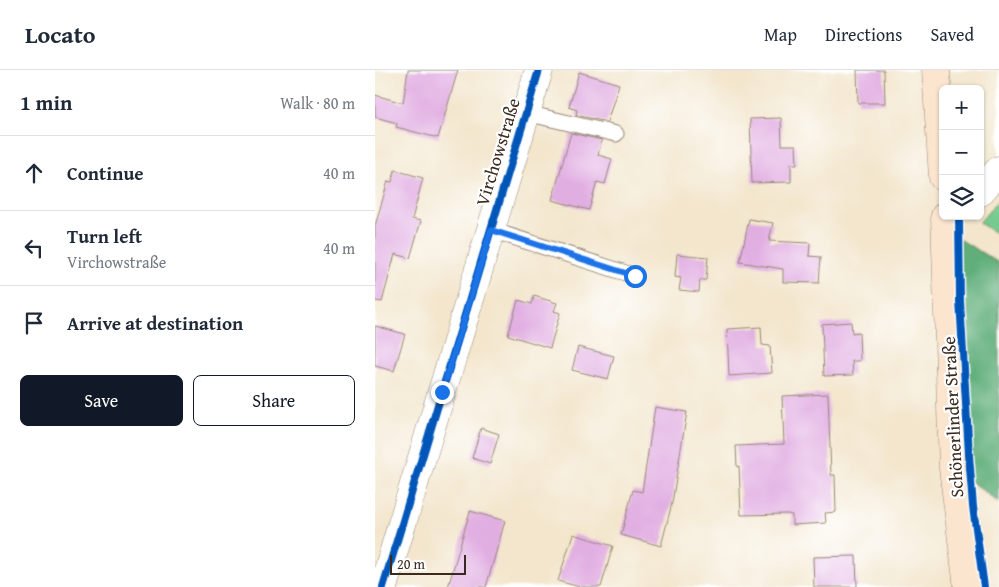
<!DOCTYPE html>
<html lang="en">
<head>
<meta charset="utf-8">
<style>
  :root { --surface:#fff; --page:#f2f2f3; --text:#1f2937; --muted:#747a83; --line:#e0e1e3; --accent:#111827 }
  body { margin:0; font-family:"Gentium Book Plus",serif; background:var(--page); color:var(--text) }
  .controls { position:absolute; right:15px; top:15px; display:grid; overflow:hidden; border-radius:8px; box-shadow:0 1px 4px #0004 }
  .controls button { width:45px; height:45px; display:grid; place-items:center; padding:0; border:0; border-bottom:1px solid var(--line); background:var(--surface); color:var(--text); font:25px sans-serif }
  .scale { position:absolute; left:15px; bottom:12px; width:76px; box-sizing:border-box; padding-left:5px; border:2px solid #3b2a1e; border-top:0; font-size:14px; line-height:18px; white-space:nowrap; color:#3b2a1e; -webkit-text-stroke:4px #fff; paint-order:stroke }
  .stop { position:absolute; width:15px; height:15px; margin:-11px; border:4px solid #1a73e8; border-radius:50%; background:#fff }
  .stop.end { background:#1a73e8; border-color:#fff; box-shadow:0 1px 5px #0008 }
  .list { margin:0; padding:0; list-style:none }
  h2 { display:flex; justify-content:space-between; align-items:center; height:65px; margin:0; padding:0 20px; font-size:21px }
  h2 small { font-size:16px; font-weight:400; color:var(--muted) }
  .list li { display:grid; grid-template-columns:32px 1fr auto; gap:15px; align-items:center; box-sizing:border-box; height:75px; padding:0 20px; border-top:1px solid var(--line) }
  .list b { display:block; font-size:19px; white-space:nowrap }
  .list p { margin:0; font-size:16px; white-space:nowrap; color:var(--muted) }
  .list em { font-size:16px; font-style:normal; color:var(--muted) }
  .actions { display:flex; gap:10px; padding:15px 20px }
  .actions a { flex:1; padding:11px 0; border:1px solid var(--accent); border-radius:8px; text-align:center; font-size:18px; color:var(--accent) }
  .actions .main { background:var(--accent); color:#fff }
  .icon { flex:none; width:28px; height:28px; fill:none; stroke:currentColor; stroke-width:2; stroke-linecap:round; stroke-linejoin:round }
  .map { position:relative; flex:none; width:624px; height:517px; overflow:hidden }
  header { display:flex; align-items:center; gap:30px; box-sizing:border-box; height:70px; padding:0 25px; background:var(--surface); border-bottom:1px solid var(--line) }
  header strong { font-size:24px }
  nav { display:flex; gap:28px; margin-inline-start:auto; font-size:18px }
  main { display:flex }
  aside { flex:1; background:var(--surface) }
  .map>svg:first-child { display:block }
  .green { fill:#75cb8f; stroke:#587a56 }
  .forest { fill:#60af7a; stroke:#4e6c4c }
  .building { fill:#e1aee2 }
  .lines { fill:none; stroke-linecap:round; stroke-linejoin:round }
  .lane-casing { stroke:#978876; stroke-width:17 }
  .street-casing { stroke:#978876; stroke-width:29 }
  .secondary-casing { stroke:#978876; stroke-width:29 }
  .lane { stroke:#fff; stroke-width:15 }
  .street { stroke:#fff; stroke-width:28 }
  .secondary { stroke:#fce5cf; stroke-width:28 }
  .cycleway-casing { stroke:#fff; stroke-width:11 }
  .cycleway { stroke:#0057b8; stroke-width:8 }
  .route { stroke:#1a73e8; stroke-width:6 }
  .labels { text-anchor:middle; stroke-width:4.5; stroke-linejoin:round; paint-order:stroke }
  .street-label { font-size:18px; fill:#3b2a1e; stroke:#fff }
</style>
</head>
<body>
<header>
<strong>Locato</strong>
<nav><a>Map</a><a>Directions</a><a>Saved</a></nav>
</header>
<main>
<aside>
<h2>1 min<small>Walk · 80 m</small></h2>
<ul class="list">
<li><svg class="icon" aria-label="ahead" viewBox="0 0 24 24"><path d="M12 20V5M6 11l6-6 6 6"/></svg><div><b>Continue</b></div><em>40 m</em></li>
<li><svg class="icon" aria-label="left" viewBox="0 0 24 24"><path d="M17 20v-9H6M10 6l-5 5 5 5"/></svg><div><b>Turn left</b><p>Virchowstraße</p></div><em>40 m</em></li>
<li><svg class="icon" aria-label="arrive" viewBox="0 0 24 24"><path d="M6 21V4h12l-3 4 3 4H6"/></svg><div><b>Arrive at destination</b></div></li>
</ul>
<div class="actions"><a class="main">Save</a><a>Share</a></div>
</aside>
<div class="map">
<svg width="624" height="517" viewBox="0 0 624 517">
  <rect width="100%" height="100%" fill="#fff"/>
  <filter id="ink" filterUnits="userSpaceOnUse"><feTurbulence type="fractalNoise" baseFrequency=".02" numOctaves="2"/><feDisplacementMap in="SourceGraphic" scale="10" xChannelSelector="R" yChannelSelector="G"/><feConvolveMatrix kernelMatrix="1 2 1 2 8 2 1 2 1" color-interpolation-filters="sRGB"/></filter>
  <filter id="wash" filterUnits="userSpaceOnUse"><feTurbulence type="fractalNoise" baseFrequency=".0096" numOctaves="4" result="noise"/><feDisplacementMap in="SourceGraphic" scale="20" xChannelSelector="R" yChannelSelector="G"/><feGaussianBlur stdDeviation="1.12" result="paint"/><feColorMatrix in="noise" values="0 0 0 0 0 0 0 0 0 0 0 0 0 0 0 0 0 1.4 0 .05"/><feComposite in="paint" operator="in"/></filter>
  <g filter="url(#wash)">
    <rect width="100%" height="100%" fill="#f3e6cd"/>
    <path class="green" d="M624,129v36l-20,-12z"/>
    <path class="forest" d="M571,161l53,32v240l-46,-35z"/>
    <g id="blocks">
      <path class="building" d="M33,0h50l-20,68 -42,-11 1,-4 -22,-6v-22l28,8z
        M482,0h27l1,33h-27z
        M204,2l40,12 -12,38 -31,-7 1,-5 -8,-3z
        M406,48l1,27h14l1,19h-6v18l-39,1 -2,-64z
        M196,63l31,7 -4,15 14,4 -7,25 -8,-2 -8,28 -37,-10z
        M20,100l28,8 -11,41 9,2 -11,37 -15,-4 -13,48 -7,-1v-75l13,-45 4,1z
        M374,149l24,4 -4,18 41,2 -1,13 12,1 -2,26 -36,-1v-13l-43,-7z
        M302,184l31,3 -2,23h-6l-1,12 -20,-2 2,-12 -6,-1z
        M159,226l23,7 -3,8 6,2 -10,35 -42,-13 10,-35 14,4z
        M476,252l1,11 7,-1 1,29h-8l1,14 -29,1 -2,-52z
        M0,256l30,8 -11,37 -19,-5z
        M386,257l1,18 8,1 2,27 -43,3 -2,-47z
        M203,277l36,9 -6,23 -36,-9z
        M453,324l3,81h4l1,37 -11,1 1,10 -34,2v-10l-4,-1 -47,1 -2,-49 -2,1 -1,-21 48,-2 -2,-48z
        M280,337l32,5 -15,91 -11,43 -40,-11 12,-45 9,2z
        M106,358l18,6 -9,30 -18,-6z
        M95,441l35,10 -19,66h-38z
        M198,464l40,12 -12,41h-21l-22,-6z
        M481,486l1,31h-43l-1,-30z"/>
    </g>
  </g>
  <g filter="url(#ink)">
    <use href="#blocks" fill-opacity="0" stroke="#978876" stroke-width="1"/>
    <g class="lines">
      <g class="lane-casing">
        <path id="lane" d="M151,43l90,21
          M116,160l144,46"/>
      </g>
      <g class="street-casing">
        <path id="street" d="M605,122l19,-22
          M8,517l156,-517"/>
      </g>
      <g class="secondary-casing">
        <path id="secondary" d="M561,0l7,107
          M570,146l8,252 15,119"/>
      </g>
      <use href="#lane" class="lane"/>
      <use href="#street" class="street"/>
      <use href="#secondary" class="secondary"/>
      <g class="cycleway-casing">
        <path id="cycleway" d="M584,146l1,85 9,154 4,52 11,80
          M8,517l156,-517"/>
      </g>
      <use href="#cycleway" class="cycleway"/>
    </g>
  </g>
  <g class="lines" filter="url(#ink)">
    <path class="route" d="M67,322l49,-162 144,46"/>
  </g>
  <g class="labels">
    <g class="street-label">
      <text transform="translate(123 82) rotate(-73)" y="6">Virchowstraße</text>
      <text transform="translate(578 347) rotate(-93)" y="6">Schönerlinder Straße</text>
    </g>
  </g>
</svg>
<div class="controls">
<button>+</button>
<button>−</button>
<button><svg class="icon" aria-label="layers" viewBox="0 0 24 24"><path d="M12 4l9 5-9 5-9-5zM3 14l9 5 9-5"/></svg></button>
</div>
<div class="scale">20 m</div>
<div class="stop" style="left:260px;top:206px"></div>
<div class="stop end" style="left:67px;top:322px"></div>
</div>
</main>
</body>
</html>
